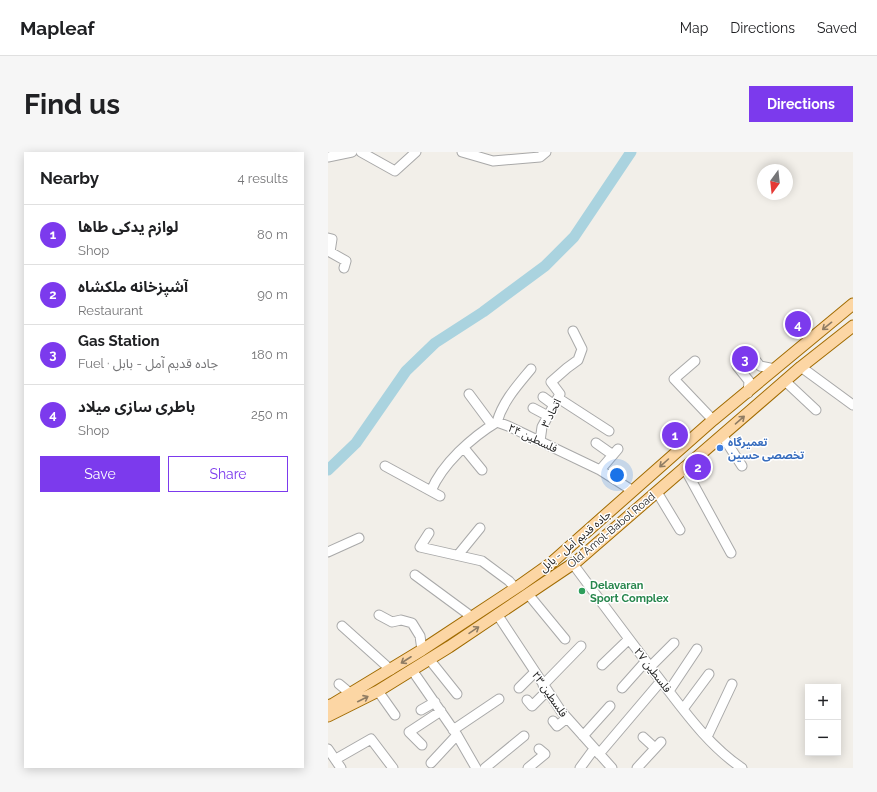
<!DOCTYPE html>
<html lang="en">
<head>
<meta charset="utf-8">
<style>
  :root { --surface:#fff; --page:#f6f6f6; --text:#202124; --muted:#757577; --line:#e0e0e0; --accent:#7c3aed }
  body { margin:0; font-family:Raleway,"Noto Sans Arabic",sans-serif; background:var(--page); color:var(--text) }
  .controls { position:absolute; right:12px; bottom:12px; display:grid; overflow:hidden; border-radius:0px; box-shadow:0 2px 10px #0003 }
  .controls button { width:36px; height:36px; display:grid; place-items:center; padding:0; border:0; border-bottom:1px solid var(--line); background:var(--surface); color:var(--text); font:20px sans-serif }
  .compass { position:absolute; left:429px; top:12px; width:36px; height:36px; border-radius:50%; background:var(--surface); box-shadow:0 2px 10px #0003; rotate:195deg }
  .you { position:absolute; left:289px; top:323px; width:14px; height:14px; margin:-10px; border:3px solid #fff; border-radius:50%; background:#1a73e8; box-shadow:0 0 0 6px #1a73e833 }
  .badge { display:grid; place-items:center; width:26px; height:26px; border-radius:50%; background:var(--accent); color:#fff; font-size:13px; font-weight:700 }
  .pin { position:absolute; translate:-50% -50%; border:2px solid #fff; box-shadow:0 1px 4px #0006 }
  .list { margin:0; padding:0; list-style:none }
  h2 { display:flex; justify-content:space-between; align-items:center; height:52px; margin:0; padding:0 16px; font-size:17px }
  h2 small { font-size:13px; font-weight:400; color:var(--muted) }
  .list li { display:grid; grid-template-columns:26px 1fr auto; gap:12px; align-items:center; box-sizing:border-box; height:60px; padding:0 16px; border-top:1px solid var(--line) }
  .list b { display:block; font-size:15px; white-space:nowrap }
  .list p { margin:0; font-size:13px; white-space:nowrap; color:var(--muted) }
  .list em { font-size:13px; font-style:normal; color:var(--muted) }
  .actions { display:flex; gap:8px; padding:12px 16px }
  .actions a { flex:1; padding:9px 0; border:1px solid var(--accent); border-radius:0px; text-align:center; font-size:14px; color:var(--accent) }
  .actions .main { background:var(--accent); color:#fff }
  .map { position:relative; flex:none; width:525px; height:616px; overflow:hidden; border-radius:0px }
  header { display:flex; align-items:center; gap:24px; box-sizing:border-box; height:56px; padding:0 20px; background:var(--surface); border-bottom:1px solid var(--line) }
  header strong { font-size:19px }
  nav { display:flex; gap:22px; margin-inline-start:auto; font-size:14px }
  .intro { display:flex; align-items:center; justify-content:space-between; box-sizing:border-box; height:96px; padding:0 24px }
  h1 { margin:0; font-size:28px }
  .button { padding:10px 18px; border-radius:0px; background:var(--accent); color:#fff; font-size:14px; font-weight:700 }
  main { display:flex; gap:24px; padding:0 24px }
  aside { flex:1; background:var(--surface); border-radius:0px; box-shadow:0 2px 10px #0003 }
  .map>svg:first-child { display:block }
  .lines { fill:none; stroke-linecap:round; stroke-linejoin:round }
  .river { stroke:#aad3df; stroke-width:11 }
  .minor-casing { stroke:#a9a9a9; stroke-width:11 }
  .major-casing { stroke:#a06b00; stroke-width:13 }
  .minor { stroke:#fff; stroke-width:9 }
  .major { stroke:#fcd6a4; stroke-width:11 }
  .oneway { stroke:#8f7c63 }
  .shop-dot { fill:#3f7fe0; stroke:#fff; stroke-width:1.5 }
  .leisure-dot { fill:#2e9e5b; stroke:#fff; stroke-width:1.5 }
  .labels { text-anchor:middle; stroke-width:3; stroke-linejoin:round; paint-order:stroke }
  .street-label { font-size:11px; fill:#222; stroke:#fff }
  .shop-label { font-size:11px; font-weight:bold; fill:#366cbe; stroke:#fff; text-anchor:start }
  .leisure-label { font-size:11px; font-weight:bold; fill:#27864d; stroke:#fff; text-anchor:start }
</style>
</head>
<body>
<header>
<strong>Mapleaf</strong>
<nav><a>Map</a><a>Directions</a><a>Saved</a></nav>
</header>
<div class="intro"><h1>Find us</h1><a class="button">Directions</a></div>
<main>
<aside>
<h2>Nearby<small>4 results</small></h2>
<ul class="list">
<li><span class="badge">1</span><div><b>لوازم یدکی طاها</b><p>Shop</p></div><em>80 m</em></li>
<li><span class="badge">2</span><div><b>آشپزخانه ملکشاه</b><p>Restaurant</p></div><em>90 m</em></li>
<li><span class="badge">3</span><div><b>Gas Station</b><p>Fuel · جاده قدیم آمل - بابل</p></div><em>180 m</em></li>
<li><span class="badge">4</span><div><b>باطری سازی میلاد</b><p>Shop</p></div><em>250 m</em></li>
</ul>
<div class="actions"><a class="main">Save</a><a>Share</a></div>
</aside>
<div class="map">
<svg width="525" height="616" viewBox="0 0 525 616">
  <rect width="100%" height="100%" fill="#f2efe9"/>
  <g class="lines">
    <path class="river" d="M0,318l28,-27 50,-72 29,-28 48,-31 62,-46 29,-29 57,-85"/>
    <g class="minor-casing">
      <path id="minor" d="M33,0l34,19 21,-19
        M134,0l31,9 47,-4 6,-5
        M0,5l24,-5
        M0,86l4,1 -2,13 16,9 -2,7
        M367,209l-21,18 39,41
        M473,215l52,38
        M457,229l31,29
        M420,241l1,-12 -12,-15 14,-12 9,12 15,3
        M141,242l23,31
        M215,245l11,8
        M230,246l51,33
        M205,256l15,8
        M169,270c6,-21 20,-36 34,-53
        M394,283l20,31
        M212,289l2,-14 18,-33 -9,-12 16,-14 11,-8 4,-11 -9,-18
        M268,291l17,12
        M136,296l18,22
        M57,314l55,30
        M356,315l47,86
        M272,318l18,-21
        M103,339c11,-27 41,-54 66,-69l11,4 92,44 33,21
        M329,340l23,38
        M101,381l-9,14 62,14 27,20 6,7
        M0,400l31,-14
        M130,403l22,-27
        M245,412c29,39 58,78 88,117 24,31 48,65 81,87
        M87,423l57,42
        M200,442l37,45
        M169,462l64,97 51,57
        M51,463l13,7 9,-2 11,3 8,13 2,14
        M14,474l49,44
        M101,507l28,35
        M274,513l27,-26
        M322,515l24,-24
        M84,518l45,65 19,33
        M11,532l12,10
        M215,533l38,-39
        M191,536l16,-16
        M294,536l24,-27
        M50,539l17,24
        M341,539l28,-42
        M199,548l5,6 15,-15
        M355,557l26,-35
        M93,558l14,-8
        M225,569l4,5 10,-8
        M125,578l46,-31
        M255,584l27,-30
        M315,585l12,11
        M379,585l25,-53
        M94,593l-13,-13 32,-21
        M0,597l13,19
        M271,602l62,-73
        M8,607l35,-20 22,29
        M103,611l26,-28
        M157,616l39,-32
        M200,616l17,-14 -6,-5
        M252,616l14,-19
        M309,616l24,-26"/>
    </g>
    <g class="major-casing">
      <path id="major" d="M0,554l5,-2 89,-54 97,-64 31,-22 163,-144 140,-116
        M0,564l50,-25 71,-44 128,-86 224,-194 52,-41"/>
    </g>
    <use href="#minor" class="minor"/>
    <use href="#major" class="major"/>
  </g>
  <defs><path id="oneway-shaft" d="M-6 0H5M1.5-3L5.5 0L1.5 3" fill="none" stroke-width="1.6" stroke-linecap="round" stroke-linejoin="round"/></defs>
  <g class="oneway">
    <use href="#oneway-shaft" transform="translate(499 174) rotate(141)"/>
    <use href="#oneway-shaft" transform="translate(412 268) rotate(-41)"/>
    <use href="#oneway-shaft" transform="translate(336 311) rotate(138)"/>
    <use href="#oneway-shaft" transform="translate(146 478) rotate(-34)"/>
    <use href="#oneway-shaft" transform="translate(78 508) rotate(147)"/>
    <use href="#oneway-shaft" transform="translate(35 547) rotate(-27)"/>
  </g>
  <circle class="shop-dot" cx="392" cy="296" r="4"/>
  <circle class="leisure-dot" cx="254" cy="439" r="4"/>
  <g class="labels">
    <g class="street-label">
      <text transform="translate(223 261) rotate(-63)" y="4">اتحاد ۳</text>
      <text transform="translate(205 286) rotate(25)" y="4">فلسطین ۲۴</text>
      <text transform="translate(283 378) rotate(-40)" y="4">Old Amol-Babol Road</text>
      <text transform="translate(247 389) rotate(-40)" y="4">جاده قدیم آمل - بابل</text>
      <text transform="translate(325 518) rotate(52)" y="4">فلسطین ۲۷</text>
      <text transform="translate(222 542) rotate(55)" y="4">فلسطین ۲۳</text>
    </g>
    <g class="shop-label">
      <text x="400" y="294">تعمیرگاه<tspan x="400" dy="13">تخصصی حسین</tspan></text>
    </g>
    <g class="leisure-label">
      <text x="262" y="437">Delavaran<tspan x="262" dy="13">Sport Complex</tspan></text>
    </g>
  </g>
</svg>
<div class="controls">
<button>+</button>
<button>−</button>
</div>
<svg class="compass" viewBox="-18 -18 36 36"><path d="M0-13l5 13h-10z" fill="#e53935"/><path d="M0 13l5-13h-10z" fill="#757577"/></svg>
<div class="you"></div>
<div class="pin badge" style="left:347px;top:283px">1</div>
<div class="pin badge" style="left:370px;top:315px">2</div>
<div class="pin badge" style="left:417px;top:207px">3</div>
<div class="pin badge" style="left:470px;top:172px">4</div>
</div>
</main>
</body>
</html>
